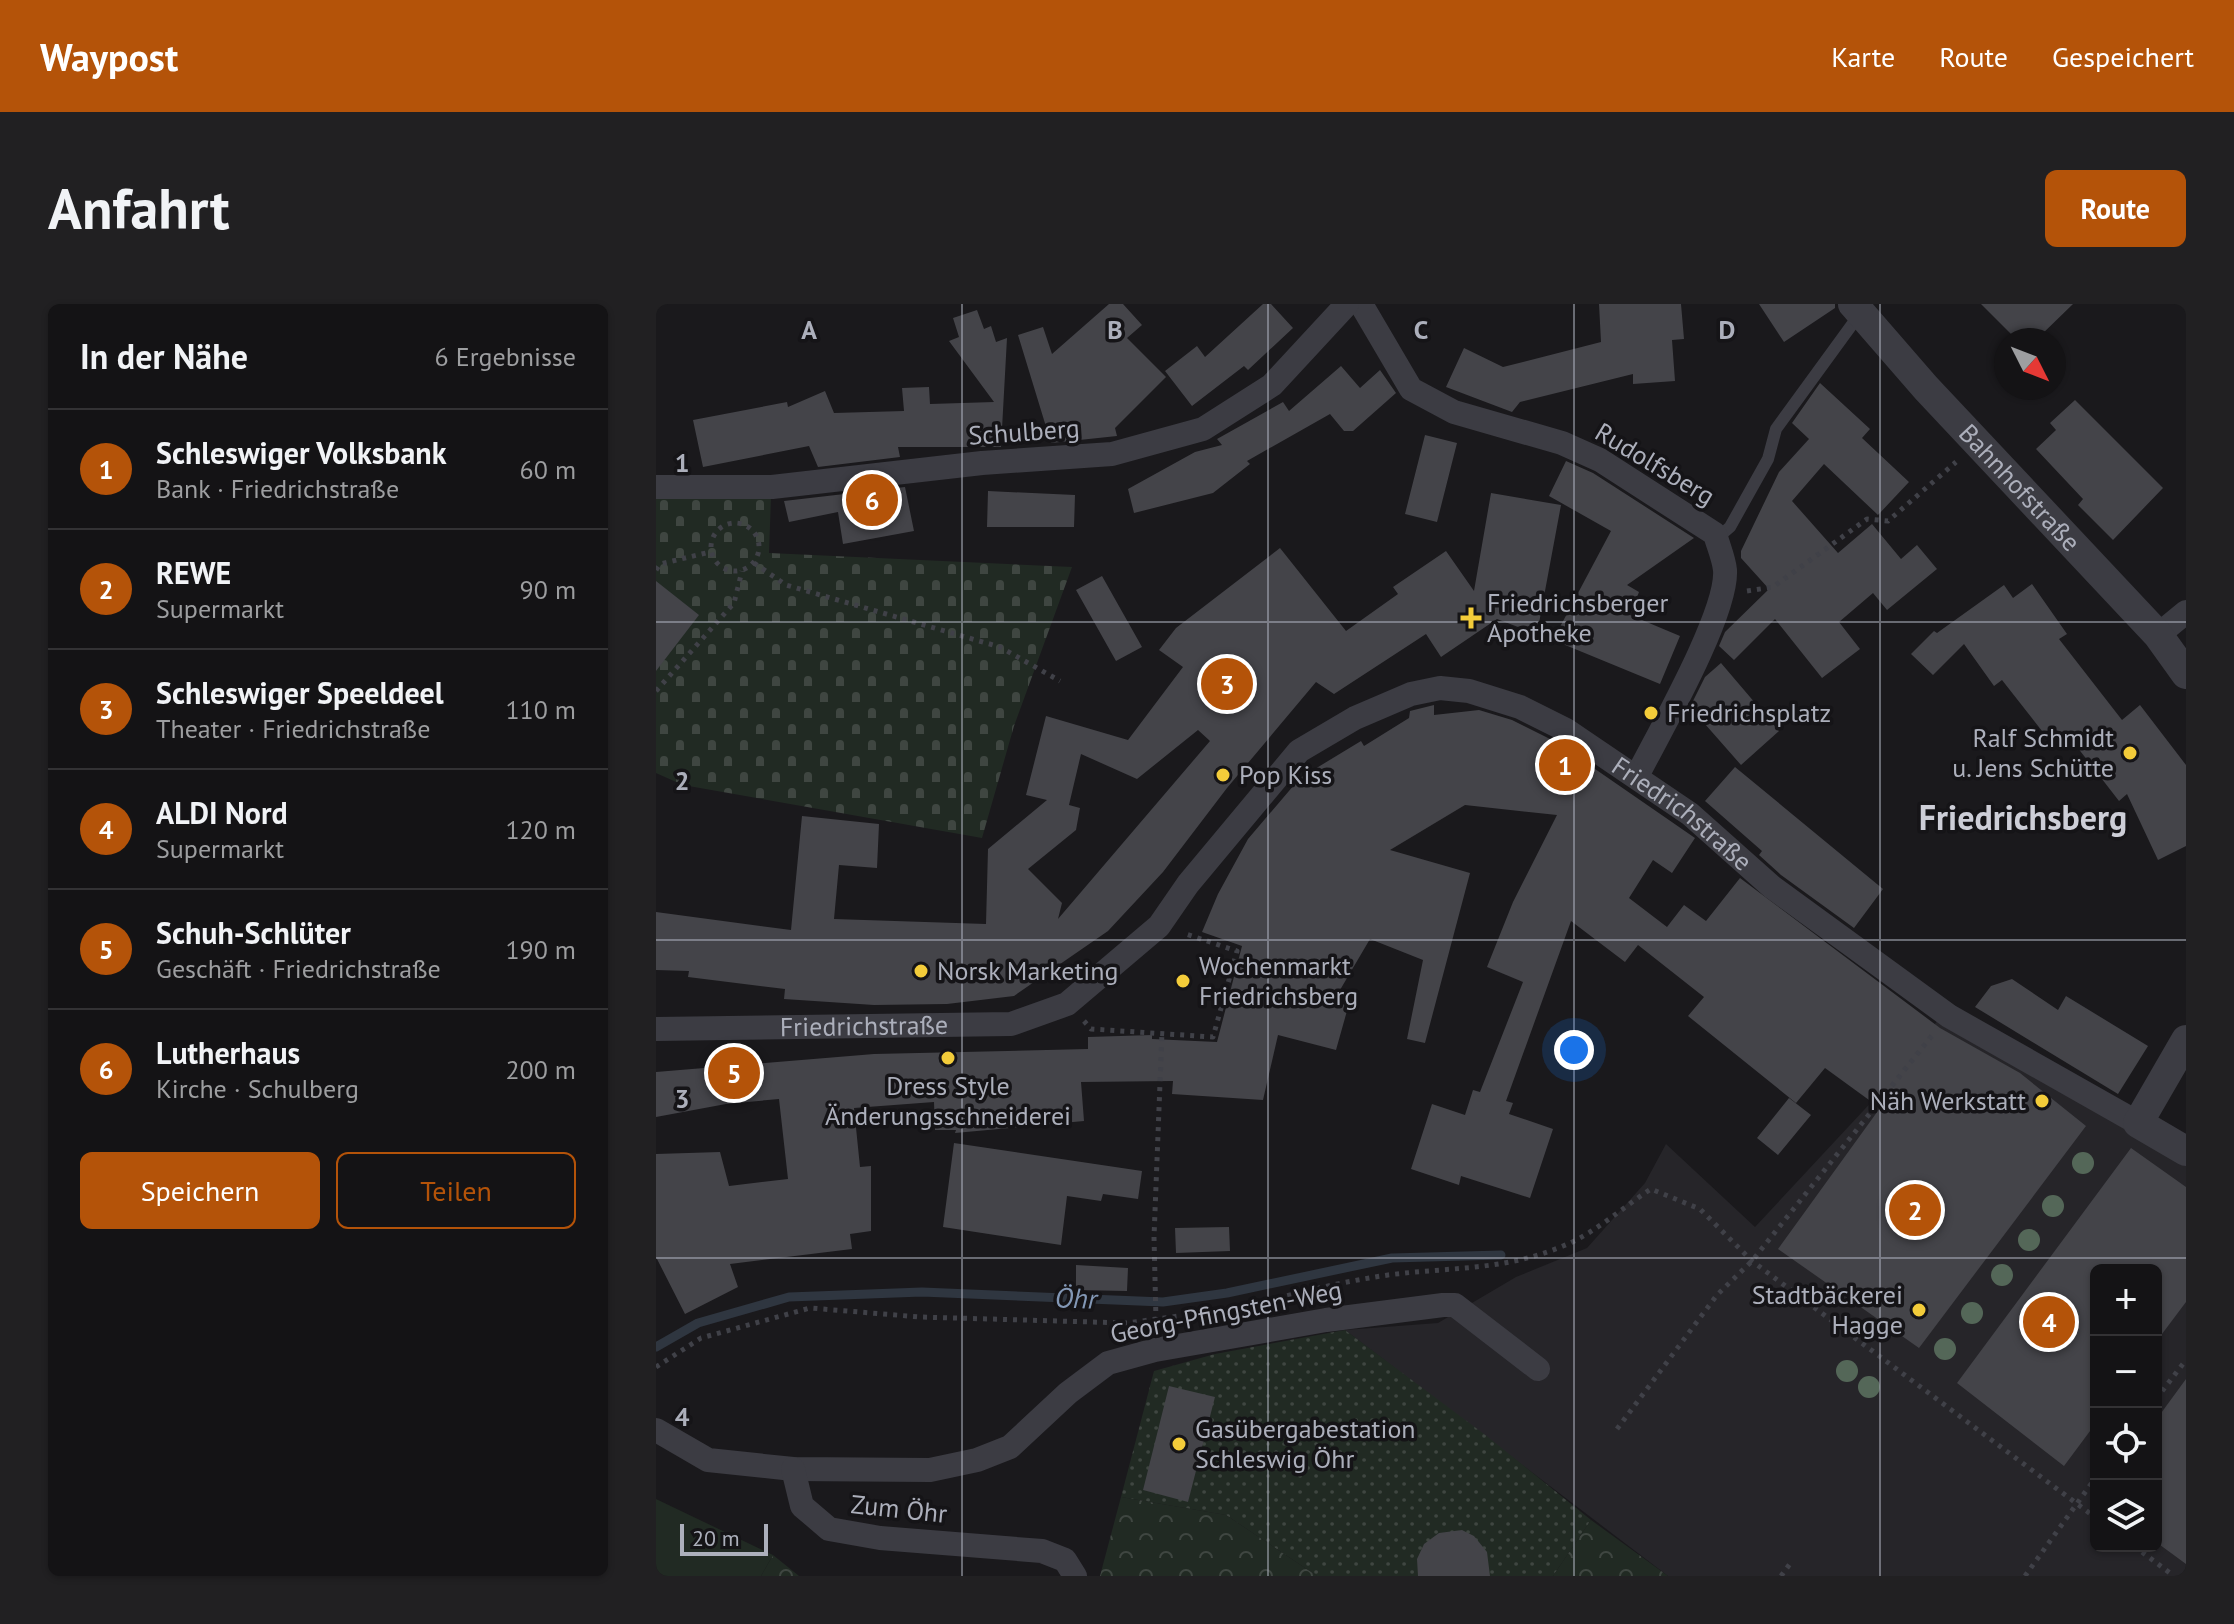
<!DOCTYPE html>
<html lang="de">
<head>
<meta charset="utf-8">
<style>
  :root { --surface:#141315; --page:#212022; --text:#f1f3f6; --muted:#9d9ea0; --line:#333234; --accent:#b45309 }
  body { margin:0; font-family:"PT Sans",sans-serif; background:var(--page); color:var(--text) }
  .controls { position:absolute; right:24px; bottom:24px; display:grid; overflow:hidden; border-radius:12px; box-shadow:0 2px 6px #0004 }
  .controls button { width:72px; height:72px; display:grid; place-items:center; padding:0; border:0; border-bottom:2px solid var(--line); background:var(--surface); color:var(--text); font:40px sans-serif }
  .compass { position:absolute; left:1338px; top:24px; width:72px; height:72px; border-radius:50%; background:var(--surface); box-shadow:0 2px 6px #0004; rotate:132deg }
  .scale { position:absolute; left:24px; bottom:20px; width:88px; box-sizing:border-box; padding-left:8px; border:4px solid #acafbb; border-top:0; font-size:22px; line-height:28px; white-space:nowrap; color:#acafbb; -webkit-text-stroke:6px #151417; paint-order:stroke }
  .you { position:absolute; left:918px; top:746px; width:28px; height:28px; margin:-20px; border:6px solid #fff; border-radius:50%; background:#1a73e8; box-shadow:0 0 0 12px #1a73e833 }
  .badge { display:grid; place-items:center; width:52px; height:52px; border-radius:50%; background:var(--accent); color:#fff; font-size:26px; font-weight:700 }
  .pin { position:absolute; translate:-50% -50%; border:4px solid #fff; box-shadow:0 2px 8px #0006 }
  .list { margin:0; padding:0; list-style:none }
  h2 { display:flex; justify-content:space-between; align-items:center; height:104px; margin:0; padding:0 32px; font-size:34px }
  h2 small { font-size:26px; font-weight:400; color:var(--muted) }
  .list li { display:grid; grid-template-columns:52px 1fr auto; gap:24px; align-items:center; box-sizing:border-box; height:120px; padding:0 32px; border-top:2px solid var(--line) }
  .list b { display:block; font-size:30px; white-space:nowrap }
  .list p { margin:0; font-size:26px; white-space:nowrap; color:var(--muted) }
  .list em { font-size:26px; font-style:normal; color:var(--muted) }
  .actions { display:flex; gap:16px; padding:24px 32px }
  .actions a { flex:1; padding:18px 0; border:2px solid var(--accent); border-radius:12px; text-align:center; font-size:28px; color:var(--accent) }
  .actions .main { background:var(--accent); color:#fff }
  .icon { flex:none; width:44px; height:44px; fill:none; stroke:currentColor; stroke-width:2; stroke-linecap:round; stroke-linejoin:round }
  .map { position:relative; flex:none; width:1530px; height:1272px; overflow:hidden; border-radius:12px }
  header { display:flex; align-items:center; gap:48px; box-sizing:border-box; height:112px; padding:0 40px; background:var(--accent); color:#fff }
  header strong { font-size:38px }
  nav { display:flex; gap:44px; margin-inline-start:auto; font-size:28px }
  .intro { display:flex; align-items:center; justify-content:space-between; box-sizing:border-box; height:192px; padding:0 48px }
  h1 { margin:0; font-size:56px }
  .button { padding:20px 36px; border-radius:12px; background:var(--accent); color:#fff; font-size:28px; font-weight:700 }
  main { display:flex; gap:48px; padding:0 48px }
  aside { flex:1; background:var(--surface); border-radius:12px; box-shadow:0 2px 6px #0004 }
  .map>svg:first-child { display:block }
  .built { fill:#262529; fill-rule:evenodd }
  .grass { fill:url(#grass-dots) }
  .forest { fill:url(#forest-crowns) }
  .cemetery { fill:url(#cemetery-stones) }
  .green { fill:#212a23 }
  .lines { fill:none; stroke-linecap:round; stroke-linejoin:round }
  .stream { stroke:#2f3640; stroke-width:9 }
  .building { fill:#444449; fill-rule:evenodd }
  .path { stroke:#404148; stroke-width:5; stroke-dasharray:4 6; stroke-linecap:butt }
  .service { stroke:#3c3c43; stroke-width:12 }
  .minor { stroke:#3c3c43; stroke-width:24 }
  .tertiary { stroke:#3c3c43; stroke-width:30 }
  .tree { fill:#546758 }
  .grid { fill:none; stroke:#acafbb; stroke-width:2; stroke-opacity:0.55 }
  .poi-dot { fill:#f3cc3a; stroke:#151417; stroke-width:3 }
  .labels { text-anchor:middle; stroke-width:7; stroke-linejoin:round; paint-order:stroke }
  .street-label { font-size:26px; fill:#acafbb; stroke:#151417 }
  .poi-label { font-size:26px; fill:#acafbb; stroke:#151417; text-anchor:start }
  .water-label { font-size:28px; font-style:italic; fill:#8398b6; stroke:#151417 }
  .district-label { font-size:34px; font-weight:bold; fill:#cdced7; stroke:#151417 }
  .grid-label { font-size:26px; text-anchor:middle; font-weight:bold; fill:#acafbb; stroke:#151417; stroke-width:7; stroke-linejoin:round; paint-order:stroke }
</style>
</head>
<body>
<header>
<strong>Waypost</strong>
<nav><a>Karte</a><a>Route</a><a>Gespeichert</a></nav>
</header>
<div class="intro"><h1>Anfahrt</h1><a class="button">Route</a></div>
<main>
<aside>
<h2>In der Nähe<small>6 Ergebnisse</small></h2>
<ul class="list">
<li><span class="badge">1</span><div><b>Schleswiger Volksbank</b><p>Bank · Friedrichstraße</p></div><em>60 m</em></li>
<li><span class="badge">2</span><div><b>REWE</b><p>Supermarkt</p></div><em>90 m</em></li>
<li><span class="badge">3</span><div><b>Schleswiger Speeldeel</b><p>Theater · Friedrichstraße</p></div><em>110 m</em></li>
<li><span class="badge">4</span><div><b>ALDI Nord</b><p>Supermarkt</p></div><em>120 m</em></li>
<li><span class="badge">5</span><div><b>Schuh-Schlüter</b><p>Geschäft · Friedrichstraße</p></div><em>190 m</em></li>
<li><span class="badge">6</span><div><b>Lutherhaus</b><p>Kirche · Schulberg</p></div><em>200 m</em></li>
</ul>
<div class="actions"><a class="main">Speichern</a><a>Teilen</a></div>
</aside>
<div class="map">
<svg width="1530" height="1272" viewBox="0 0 1530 1272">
  <defs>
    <pattern id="grass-dots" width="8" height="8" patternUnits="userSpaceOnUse" patternTransform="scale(2)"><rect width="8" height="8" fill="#212a23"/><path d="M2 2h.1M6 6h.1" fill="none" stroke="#3f4641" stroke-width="1.8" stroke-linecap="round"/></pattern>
    <pattern id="forest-crowns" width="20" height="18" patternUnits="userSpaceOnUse" patternTransform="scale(2)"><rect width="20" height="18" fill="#212a23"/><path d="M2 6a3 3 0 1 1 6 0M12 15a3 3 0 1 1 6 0" fill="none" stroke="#3f4641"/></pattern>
    <pattern id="cemetery-stones" width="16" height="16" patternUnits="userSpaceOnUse" patternTransform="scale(2)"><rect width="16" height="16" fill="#212a23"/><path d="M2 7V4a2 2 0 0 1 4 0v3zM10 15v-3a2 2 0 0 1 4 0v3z" fill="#3f4641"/></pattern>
  </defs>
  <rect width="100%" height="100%" fill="#1a191c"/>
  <path class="built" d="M1285,712l245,150v410h-518l-323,-246 93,-7 78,-46 71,-29 58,-65 21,-39 89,83 136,-146zM1440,966h60v276h-60z"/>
  <path class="grass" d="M689,1026l143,107 103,83 -38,56h-236l-91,-61 -105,-18 33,-126 61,-17z"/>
  <path class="forest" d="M465,1193l105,18 91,61h-217z
    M935,1216l77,56h-115z
    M117,1251l26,21h-38z"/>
  <path class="cemetery" d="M0,191l115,1 -2,57 303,14 -58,159 -32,112 -299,-53 -27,-12z"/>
  <path class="green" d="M0,1195l117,56 -12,21h-105z"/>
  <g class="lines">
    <path class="stream" d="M0,1043l42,-24 91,-26 133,-5 241,10 64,-9 165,-35 109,-3"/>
  </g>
  <path class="building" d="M453,0h14l19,21 -15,13 39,39 -51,51 2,8 -66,7 -33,-108 25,-8 9,27z
    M607,0h8l22,24 -45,42 -4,-4 -52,40 -27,-35 32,-25 8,11z
    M943,0h82l3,35 -12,1 3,41 -42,3v-10l-113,28 -8,10 -66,-25 18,-39 39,19 98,-25z
    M1103,0h76v4l-51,34z
    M1325,0h92l-37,36h-19z
    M321,6l7,19 7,-3 5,16 11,-4 -6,109h-103l2,10 -82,10 -9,-21 -106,21 -10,-47 94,-18 1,5 37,-16 9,22 70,-2 -2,-23 27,-1 1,17 64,-2 -45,-61 10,-4 -6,-19z
    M685,62l19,22 20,-18 16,23 -43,38h-9l-14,-17 -83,47 3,3 -37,29 -79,20 -6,-24 67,-37 27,-7 -5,-6 66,-37 6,9z
    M1164,79l50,46 -8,9 47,44 -31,33 -54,-51 -32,37 46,52 34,-29 29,35 16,-14 20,24 -50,41 -14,-17 -34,29 21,27 -38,29 -47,-59 -41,41 -15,-14 6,-14 44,-43 -28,-31v-7l38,-79 30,-33 -17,-16z
    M1419,96l88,88 -50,52 -35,-35 5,-6 -47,-50 20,-19 -6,-7z
    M769,131l32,8 -20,79 -32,-8z
    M910,157l27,12 101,65 -67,47 12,7 -9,23 50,21 -20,48 -107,-44 58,-109 -62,-35z
    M249,183l9,44 -71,13 -5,-32 -49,10 -5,-21z
    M332,187l87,4 -1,32h-87z
    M835,189l70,12 -24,129 -40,-15 -56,38 -15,-23 -92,60 -18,-12 -89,106 -64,84 -55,59 -94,65 -67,8 -73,1 -90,-6 1,-10 -97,-12 1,-6 -33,-1v-58l135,18 11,-114 77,8 -2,44 -38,-3 -5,54 152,5 2,-75 59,-49 -21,-5 20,-79 82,24 55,-73 -24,-17 17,-22 104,-80 66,83 52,-37 -5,-7 53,-36 28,40zM542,426l12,11 -152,178 4,-16 -34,-34 48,-39 4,-22 -11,-3 12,-51 56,25z
    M446,272l40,71 -26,14 -40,-71z
    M0,277l43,34 -43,56z
    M1376,280l35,50 -8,5 63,81 18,-15 46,60v81l-28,14 -31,-66 -8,7 -52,-67 -14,11 -51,-65 -8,6 -30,-42 -31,31 -22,-21 23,-23 3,2 67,-48 9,13z
    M1065,359l58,68 -38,34 -51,-58 15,-30z
    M778,401v10l45,-5 33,10 44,22 139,96 -23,35 -19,-13 -24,38 38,29 17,-22 22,16 34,-43 200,150 80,45 66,53 -167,222 -141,-99 102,-141 -55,-40 -29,35 -108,-87 16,-19 -66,-52 -13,17 -54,-41 -65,180 7,2 -4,11 44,15 -23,69 -69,-22 -2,9 -48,-16 21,-65 33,11 8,-25 7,2 43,-110 -36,-15 26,-65 44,-87 -92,-10 -75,45 80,23 -45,170 -18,-4 16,-79 -53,-21 -30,51 12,3 -16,57 -58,-15 -15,65 -91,-6 1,-13 -92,1 3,39 -129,12 1,-3h-21l-1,-28 -80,6 6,59 11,-1v65l-21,3 2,15 -122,15 8,23 -53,27 -29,-57v-103l64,-2 9,34 59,-7 -9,-80 -53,5 -70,13v-45l218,-18 214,-5v-12l64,-2v4l65,3 25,-96 -40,-14 16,-38 30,-55 52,-61 61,-37 3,5 45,-28 1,-7z
    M1079,463l148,122 -29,39 -73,-53 -22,-20 3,-4 -57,-50z
    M1356,675l46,31 8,-14 82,50 -30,48 -143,-87 16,-21z
    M1133,794l22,17 -33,40 -21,-17z
    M298,839l188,28 -4,28 -35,-5 -2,7 -34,-5 -6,49 -118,-18z
    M1475,844l55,39v115l-30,40v-72h-60v153l-32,43 -107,-83z
    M573,923l1,24 -54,2 -1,-25z
    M420,961l52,3 -1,23 -51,-1z
    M1530,1075v185l-30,-22v-122z
    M513,1082l46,11 -27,105 -45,-12z
    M806,1226l12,6 13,16 3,24h-72l-1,-17 7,-15 15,-11z"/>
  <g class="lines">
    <path class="path" d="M55 243a24 24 0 1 1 48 0a24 24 0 1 1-48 0Z
      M98,259l32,22 214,62 60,34
      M0,266l4,-6 50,-12
      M1091,287l26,-4 94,-68 21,2 68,-59
      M0,387l78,-88 8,-32
      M428,717l7,8 122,8 24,-86 -54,-18
      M612,997c39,-11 79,-20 120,-26 61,-8 116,-4 175,-29 31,-12 60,-39 88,-57l49,20 52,52 344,257
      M500,1017l-2,-84 8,-205
      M0,1063l45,-29 109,-30 110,9 207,6 52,-7
      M1500,1095l30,-39
      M961,1125l100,-134 35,-34 182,-228
      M1478,1242l40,30
      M1125,1272l11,-15
      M1369,1272l71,-99"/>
    <path class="service" d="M1060,235l14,-12 38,-68 8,-30 83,-114"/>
    <g class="minor">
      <path d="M705,0l50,85 43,23 108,31 38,17 115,74c3,11 9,25 10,36 3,43 -66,163 -88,206"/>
      <path d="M0,183h116l210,-24 130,-9 91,-25 69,-44 75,-81"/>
      <path d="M1502,331l28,-23"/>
      <path id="s1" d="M0,725l355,-5 56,-20 92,-78 29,-42 111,-133 56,-33 56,-24 29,-6 29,3 51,16 46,23 124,84 82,73 177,129 189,107"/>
      <path d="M0,1126l52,30 85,9 137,1 47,-10 33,-13 58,-54 40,-30 47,-13 171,-30 117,-15h12l83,64"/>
      <path d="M137,1165l9,37 27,23 51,9 162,13 23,9 10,16"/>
    </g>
    <g class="tertiary">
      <path id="s2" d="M1197,0l73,84 232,247 28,39"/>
      <path d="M1530,736l-48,83 48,28"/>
    </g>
  </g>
  <g class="tree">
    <circle cx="1427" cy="859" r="11"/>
    <circle cx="1397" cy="902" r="11"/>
    <circle cx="1373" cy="936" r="11"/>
    <circle cx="1346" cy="971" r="11"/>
    <circle cx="1316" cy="1009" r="11"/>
    <circle cx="1289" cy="1045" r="11"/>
    <circle cx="1191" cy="1067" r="11"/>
    <circle cx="1213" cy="1083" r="11"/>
  </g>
  <path class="grid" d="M306,0v1272M612,0v1272M918,0v1272M1224,0v1272M0,318h1530M0,636h1530M0,954h1530"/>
  <g class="poi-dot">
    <path d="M811 302h8v8h8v8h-8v8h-8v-8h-8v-8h8z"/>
    <circle cx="995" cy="409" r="8"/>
    <circle cx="1474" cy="449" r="8"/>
    <circle cx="567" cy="471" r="8"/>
    <circle cx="265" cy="667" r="8"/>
    <circle cx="527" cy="677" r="8"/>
    <circle cx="292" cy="754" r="8"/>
    <circle cx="1386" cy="797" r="8"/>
    <circle cx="1263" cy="1006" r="8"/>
    <circle cx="523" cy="1140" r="8"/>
  </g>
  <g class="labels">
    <g class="street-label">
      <text transform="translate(368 128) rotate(-4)" y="9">Schulberg</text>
      <text transform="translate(999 160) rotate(31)" y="9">Rudolfsberg</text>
      <text dy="9" stroke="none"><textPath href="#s2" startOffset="248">Bahnhofstraße</textPath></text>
      <text dy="9" stroke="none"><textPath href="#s1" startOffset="1192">Friedrichstraße</textPath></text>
      <text dy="9" stroke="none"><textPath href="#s1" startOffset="208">Friedrichstraße</textPath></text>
      <text transform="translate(570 1008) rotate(-11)" y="9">Georg-Pfingsten-Weg</text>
      <text transform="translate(243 1205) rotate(6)" y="9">Zum Öhr</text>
    </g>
    <g class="poi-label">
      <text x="831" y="308">Friedrichsberger<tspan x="831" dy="30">Apotheke</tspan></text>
      <text x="1011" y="418">Friedrichsplatz</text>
      <text x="1458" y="443" text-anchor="end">Ralf Schmidt<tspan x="1458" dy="30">u. Jens Schütte</tspan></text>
      <text x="583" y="480">Pop Kiss</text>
      <text x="543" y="671">Wochenmarkt<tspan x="543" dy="30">Friedrichsberg</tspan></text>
      <text x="281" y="676">Norsk Marketing</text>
      <text x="292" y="791" text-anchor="middle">Dress Style<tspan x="292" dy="30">Änderungsschneiderei</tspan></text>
      <text x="1370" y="806" text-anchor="end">Näh Werkstatt</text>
      <text x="1247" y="1000" text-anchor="end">Stadtbäckerei<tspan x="1247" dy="30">Hagge</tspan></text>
      <text x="539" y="1134">Gasübergabestation<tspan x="539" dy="30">Schleswig Öhr</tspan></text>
    </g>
    <g class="water-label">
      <text transform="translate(420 994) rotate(2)" y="10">Öhr</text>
    </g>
    <g class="district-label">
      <text x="1367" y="526">Friedrichsberg</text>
    </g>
  </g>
  <g class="grid-label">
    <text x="153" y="35">A</text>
    <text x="459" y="35">B</text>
    <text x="765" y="35">C</text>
    <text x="1071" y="35">D</text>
    <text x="26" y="168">1</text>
    <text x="26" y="486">2</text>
    <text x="26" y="804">3</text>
    <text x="26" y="1122">4</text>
  </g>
</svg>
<div class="controls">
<button>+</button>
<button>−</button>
<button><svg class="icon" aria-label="locate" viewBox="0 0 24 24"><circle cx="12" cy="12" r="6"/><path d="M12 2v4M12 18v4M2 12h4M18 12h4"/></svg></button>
<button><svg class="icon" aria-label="layers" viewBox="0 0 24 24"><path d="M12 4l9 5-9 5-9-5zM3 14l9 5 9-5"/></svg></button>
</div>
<svg class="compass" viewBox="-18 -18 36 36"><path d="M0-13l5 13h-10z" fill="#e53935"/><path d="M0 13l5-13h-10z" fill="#9d9ea0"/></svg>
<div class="scale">20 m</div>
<div class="you"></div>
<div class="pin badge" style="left:909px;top:461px">1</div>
<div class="pin badge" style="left:1259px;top:906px">2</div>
<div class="pin badge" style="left:571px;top:380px">3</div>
<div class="pin badge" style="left:1393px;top:1018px">4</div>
<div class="pin badge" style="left:78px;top:769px">5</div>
<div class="pin badge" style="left:216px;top:196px">6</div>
</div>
</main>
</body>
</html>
